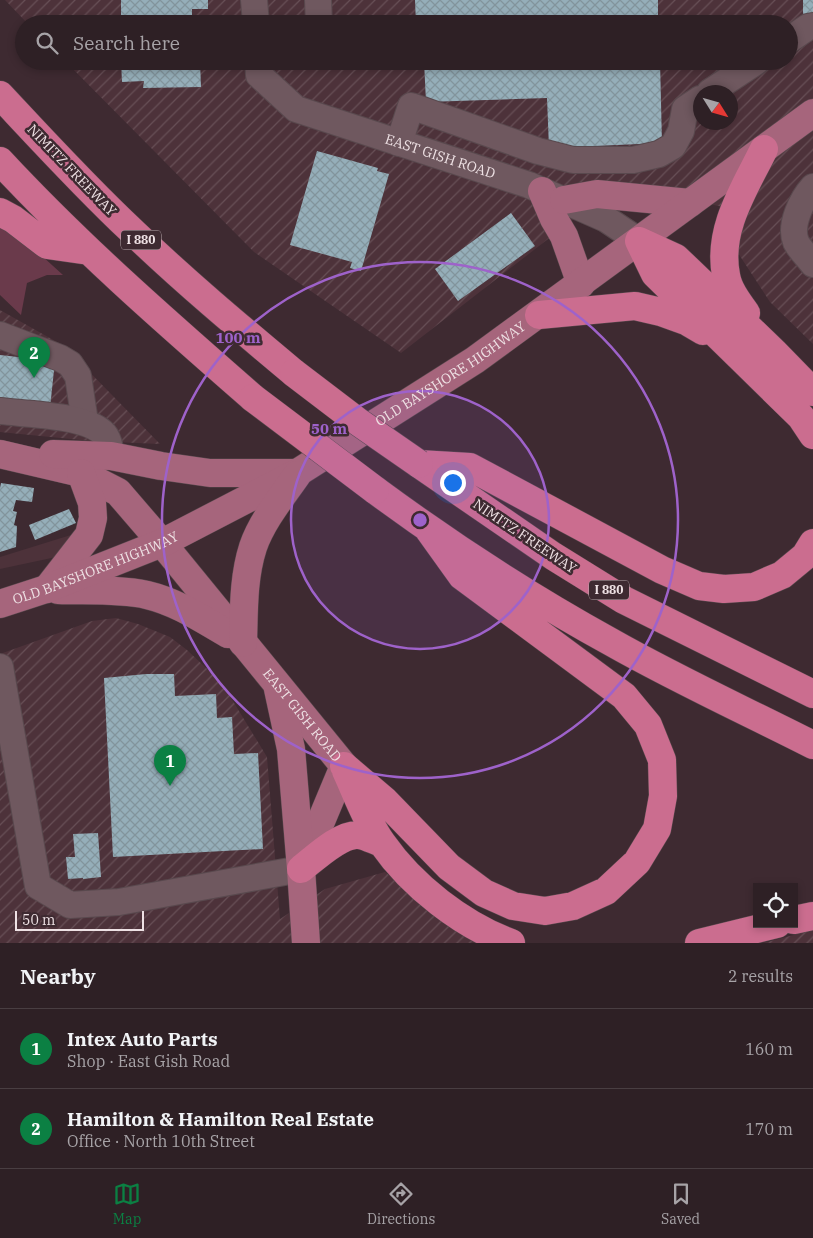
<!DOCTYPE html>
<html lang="en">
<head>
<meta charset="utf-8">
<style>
  :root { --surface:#2e2025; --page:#3a2d32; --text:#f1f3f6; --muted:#a7a3a7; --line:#493e42; --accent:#0b8043 }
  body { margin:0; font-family:"IBM Plex Serif",serif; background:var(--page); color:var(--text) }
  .controls { position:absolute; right:15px; bottom:15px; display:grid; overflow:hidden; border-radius:0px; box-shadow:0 2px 8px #0003 }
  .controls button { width:45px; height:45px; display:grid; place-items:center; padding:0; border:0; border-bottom:1px solid var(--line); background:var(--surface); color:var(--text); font:25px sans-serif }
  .compass { position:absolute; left:693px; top:85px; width:45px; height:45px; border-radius:50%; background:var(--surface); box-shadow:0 2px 8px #0003; rotate:127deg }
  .scale { position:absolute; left:15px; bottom:12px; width:129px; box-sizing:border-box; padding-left:5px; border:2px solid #eee1e4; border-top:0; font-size:14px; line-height:18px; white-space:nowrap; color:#eee1e4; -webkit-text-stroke:4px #3e2a31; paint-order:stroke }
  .you { position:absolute; left:452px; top:482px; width:18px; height:18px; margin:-12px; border:4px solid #fff; border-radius:50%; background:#1a73e8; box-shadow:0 0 0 8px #1a73e833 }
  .badge { display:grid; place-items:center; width:32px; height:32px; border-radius:50%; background:var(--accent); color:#fff; font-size:16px; font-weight:700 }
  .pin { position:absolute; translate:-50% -41px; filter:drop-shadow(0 1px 2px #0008) }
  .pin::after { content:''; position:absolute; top:26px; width:18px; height:15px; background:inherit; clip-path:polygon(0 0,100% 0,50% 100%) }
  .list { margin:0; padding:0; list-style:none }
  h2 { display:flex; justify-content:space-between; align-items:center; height:65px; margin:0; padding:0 20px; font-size:21px }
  h2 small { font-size:16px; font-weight:400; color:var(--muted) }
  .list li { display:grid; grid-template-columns:32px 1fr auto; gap:15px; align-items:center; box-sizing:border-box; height:80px; padding:0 20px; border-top:1px solid var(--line) }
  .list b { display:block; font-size:19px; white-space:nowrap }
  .list p { margin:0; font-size:16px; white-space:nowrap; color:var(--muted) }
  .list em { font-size:16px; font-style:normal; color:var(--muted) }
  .icon { flex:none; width:28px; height:28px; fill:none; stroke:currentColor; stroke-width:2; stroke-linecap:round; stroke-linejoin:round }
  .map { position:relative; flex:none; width:813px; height:943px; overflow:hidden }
  .search { position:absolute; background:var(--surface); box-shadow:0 2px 8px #0003; left:15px; right:15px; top:15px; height:55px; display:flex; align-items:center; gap:12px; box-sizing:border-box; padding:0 18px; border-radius:28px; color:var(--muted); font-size:19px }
  .sheet { height:225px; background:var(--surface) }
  nav { display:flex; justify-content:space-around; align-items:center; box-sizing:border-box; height:70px; border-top:1px solid var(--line); background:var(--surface); font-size:14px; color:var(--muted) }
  nav a { display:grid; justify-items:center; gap:2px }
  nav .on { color:var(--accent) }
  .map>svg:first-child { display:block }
  .built { fill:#4d323a }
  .industrial { fill:url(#industrial-furrows); fill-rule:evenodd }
  .grass { fill:#6a3a4b }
  .building { fill:url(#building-cross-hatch) }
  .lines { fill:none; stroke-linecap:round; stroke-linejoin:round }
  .minor-casing { stroke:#59494e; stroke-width:28 }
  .major-casing { stroke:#59494e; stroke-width:29 }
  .highway-casing { stroke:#59494e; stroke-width:29 }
  .minor { stroke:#6f585f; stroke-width:26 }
  .major { stroke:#a6657c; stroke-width:28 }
  .highway { stroke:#cb6d8f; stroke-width:28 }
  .highway-bridge-casing { stroke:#59494e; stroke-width:29; stroke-linecap:butt }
  .highway-bridge { stroke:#cb6d8f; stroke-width:28 }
  .ring { fill:none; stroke:#9e62ca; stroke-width:2.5 }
  .labels { text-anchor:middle; stroke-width:5; stroke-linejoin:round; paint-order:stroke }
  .shield { fill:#3e2a31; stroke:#b9aaae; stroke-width:1 }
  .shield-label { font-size:12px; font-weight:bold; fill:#eee1e4 }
  .street-label { font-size:14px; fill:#eee1e4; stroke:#3e2a31 }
  .centre { fill:#9e62ca; stroke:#3e2a31; stroke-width:2.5 }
  .ring-label { font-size:15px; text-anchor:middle; font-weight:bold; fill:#9e62ca; stroke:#3e2a31; stroke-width:5; stroke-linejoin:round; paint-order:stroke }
</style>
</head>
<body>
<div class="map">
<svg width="813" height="943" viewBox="0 0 813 943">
  <defs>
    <pattern id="industrial-furrows" width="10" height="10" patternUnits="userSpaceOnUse" patternTransform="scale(1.25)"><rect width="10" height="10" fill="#4d323a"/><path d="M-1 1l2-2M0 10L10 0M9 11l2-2" fill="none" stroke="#674f56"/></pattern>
    <pattern id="building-cross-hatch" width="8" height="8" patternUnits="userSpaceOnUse" patternTransform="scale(1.25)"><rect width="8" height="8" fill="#95aeb9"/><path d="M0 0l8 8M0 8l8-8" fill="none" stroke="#82949c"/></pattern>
  </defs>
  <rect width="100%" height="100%" fill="#3e2a31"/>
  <path class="built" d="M74,534l-13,22 -61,13v-12z"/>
  <path class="industrial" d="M5,0h808v344l-43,-42 -32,-49 3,-42 -122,-27 -218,169 -147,-101 -189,-191h724v-37h-761zM700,92h30v30h-30z
    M0,310l64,36 96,98 -69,-3 -91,-9z
    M116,618l22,6 32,13 17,13 35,33 45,74 13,162 45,-30 60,-17 72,57 40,14h-497v-289l92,-33z
    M813,930v13h-50z"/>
  <path class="grass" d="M0,224l31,22 32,29h-16l-20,8 -6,32 -21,-20z"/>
  <path class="building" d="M121,0h87v9h-16v15h-71z
    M415,0h243v24h-242z
    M803,0h10v15h-10z
    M121,61h79l1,26 -58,1 1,-7 -22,1z
    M424,61h236l2,82 -113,5 -2,-50 -121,4z
    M317,151l61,17 -1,3 12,3 -28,97 -11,-3 2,-6 -62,-17z
    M511,213l24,33 -77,55 -23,-32z
    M0,355l55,6 -5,47 -50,-5z
    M1,483l33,5 -2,14 -16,-2 -3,11 4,1 -3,13 3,1 -1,21 -16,5v-64z
    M69,509l7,14 -41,17 -6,-15z
    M146,674h28l1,22 41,-2 1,24 15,-1 2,37 24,-1 5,96 -150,8 -9,-179z
    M98,833l3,44 -18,2v-1l-15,1 -2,-22h9l-2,-23z"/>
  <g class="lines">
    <g class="minor-casing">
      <g id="minor">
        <path d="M254,0l2,24"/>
        <path d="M318,0l1,24"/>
        <path d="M789,40l19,-13 5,-1"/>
        <path id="s1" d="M258,61l1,14 37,34 233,76 77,34 33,22"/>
        <path d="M710,92l47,-31"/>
        <path d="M399,143l12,-37 127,45 35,9h60l26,-6 14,-8 8,-15 4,-22 15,-10"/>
        <path d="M813,187c-11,12 -24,38 -17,55 4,8 12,15 17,22"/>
        <path d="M0,335l60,23 10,6 8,12 7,46"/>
        <path d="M0,411c25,3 83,4 102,21 7,6 8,16 9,24"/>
        <path d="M0,667l38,219 32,19 49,-3 182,-33"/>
      </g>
    </g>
    <g class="major-casing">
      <g id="major">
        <path d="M542,191l12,28 10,17 17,48"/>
        <path d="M564,200l33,-6 93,9"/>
        <path id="s2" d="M0,454l81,19 37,19 44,51 182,223 -43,103"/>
        <path d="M53,454l58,2 50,10 49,7h83"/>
        <path d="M47,589l42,-54 4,-17 -1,-15 -11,-30"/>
        <path d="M58,590c28,1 62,-1 89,5 30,7 55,24 81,39"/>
        <path id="s3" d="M0,604l46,-15 116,-46 135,-70 178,-113 338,-247"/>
        <path d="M243,643c1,-32 0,-65 10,-96 9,-26 28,-49 44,-72"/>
        <path d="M278,689l13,60 10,120 5,74"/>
      </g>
    </g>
    <g class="highway-casing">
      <path id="highway" d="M0,95c43,46 86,93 132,136 52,50 107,96 162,142
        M0,161c79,85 166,161 253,237
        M0,212l13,7 34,26 42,6
        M639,241l16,33 146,143 12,18
        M639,241l37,17 98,94 39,40
        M746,313c-8,-11 -18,-24 -20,-38 -9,-46 19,-87 38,-126
        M539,315l96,-9 26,6 25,9 17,10
        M419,464l134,92 71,44 189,94
        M419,464l51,3 192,103 37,16 25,3 30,-2 28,-12 23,-19 8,-13
        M375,490c76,56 154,107 236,152 65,37 135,69 202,103
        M344,766l41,35 64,66 35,26 29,13 32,5 28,-5 33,-15 31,-29 20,-33 6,-33 -1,-36 -14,-35 -24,-29 -162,-120 -33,-46
        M346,771c11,24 21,51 36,72 30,43 80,82 129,100
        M301,869c14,-11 40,-36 58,-34 8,1 16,6 23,8
        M794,920l19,-4
        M699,943l78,-19"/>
    </g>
    <use href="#minor" class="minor"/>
    <use href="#major" class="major"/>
    <use href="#highway" class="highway"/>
    <g class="highway-bridge-casing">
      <path id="highway-bridge" d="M294,373l63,48 62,43
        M253,398l122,92"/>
    </g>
    <use href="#highway-bridge" class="highway-bridge"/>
  </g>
  <circle cx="420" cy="520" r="129" fill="#9e62ca" fill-opacity=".12"/>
  <g class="ring">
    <circle cx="420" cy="520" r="129"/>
    <circle cx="420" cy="520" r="258"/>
  </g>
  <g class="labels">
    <g class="shield">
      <rect x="121" y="230.5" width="40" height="19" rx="4"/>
      <rect x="589" y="580.5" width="40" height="19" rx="4"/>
    </g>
    <g class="shield-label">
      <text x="141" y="244">I 880</text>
      <text x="609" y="594">I 880</text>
    </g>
    <g class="street-label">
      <text dy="5" stroke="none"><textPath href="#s1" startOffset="216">EAST GISH ROAD</textPath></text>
      <text transform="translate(72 170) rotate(46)" y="5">NIMITZ FREEWAY</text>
      <text dy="5" stroke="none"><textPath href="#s3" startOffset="508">OLD BAYSHORE HIGHWAY</textPath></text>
      <text transform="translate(525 536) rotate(34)" y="5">NIMITZ FREEWAY</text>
      <text dy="5" stroke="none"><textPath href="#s3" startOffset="102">OLD BAYSHORE HIGHWAY</textPath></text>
      <text dy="5" stroke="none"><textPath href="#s2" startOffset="414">EAST GISH ROAD</textPath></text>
    </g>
  </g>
  <circle cx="420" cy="520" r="8" class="centre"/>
  <g class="ring-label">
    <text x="238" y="343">100 m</text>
    <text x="329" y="434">50 m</text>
  </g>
</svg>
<div class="controls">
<button><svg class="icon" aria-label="locate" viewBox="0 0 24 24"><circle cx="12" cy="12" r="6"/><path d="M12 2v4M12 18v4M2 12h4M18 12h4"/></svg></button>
</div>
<svg class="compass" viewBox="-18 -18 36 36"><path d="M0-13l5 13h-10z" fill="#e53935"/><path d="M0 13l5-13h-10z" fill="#a7a3a7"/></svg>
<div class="scale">50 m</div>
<div class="you"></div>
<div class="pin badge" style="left:170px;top:786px">1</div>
<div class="pin badge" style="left:34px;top:378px">2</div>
<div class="search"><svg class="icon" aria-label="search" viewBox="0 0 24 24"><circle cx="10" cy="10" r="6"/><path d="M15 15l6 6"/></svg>Search here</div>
</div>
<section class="sheet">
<h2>Nearby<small>2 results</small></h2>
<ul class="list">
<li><span class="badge">1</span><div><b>Intex Auto Parts</b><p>Shop · East Gish Road</p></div><em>160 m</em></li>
<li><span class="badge">2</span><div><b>Hamilton &amp; Hamilton Real Estate</b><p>Office · North 10th Street</p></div><em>170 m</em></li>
</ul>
</section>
<nav>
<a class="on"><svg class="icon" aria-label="map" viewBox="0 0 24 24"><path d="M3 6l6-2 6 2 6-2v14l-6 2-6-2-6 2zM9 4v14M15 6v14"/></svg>Map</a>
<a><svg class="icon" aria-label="directions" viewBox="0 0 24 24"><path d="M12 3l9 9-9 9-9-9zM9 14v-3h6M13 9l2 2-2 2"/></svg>Directions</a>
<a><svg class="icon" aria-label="saved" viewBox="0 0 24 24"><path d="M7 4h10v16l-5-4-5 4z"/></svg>Saved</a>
</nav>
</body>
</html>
